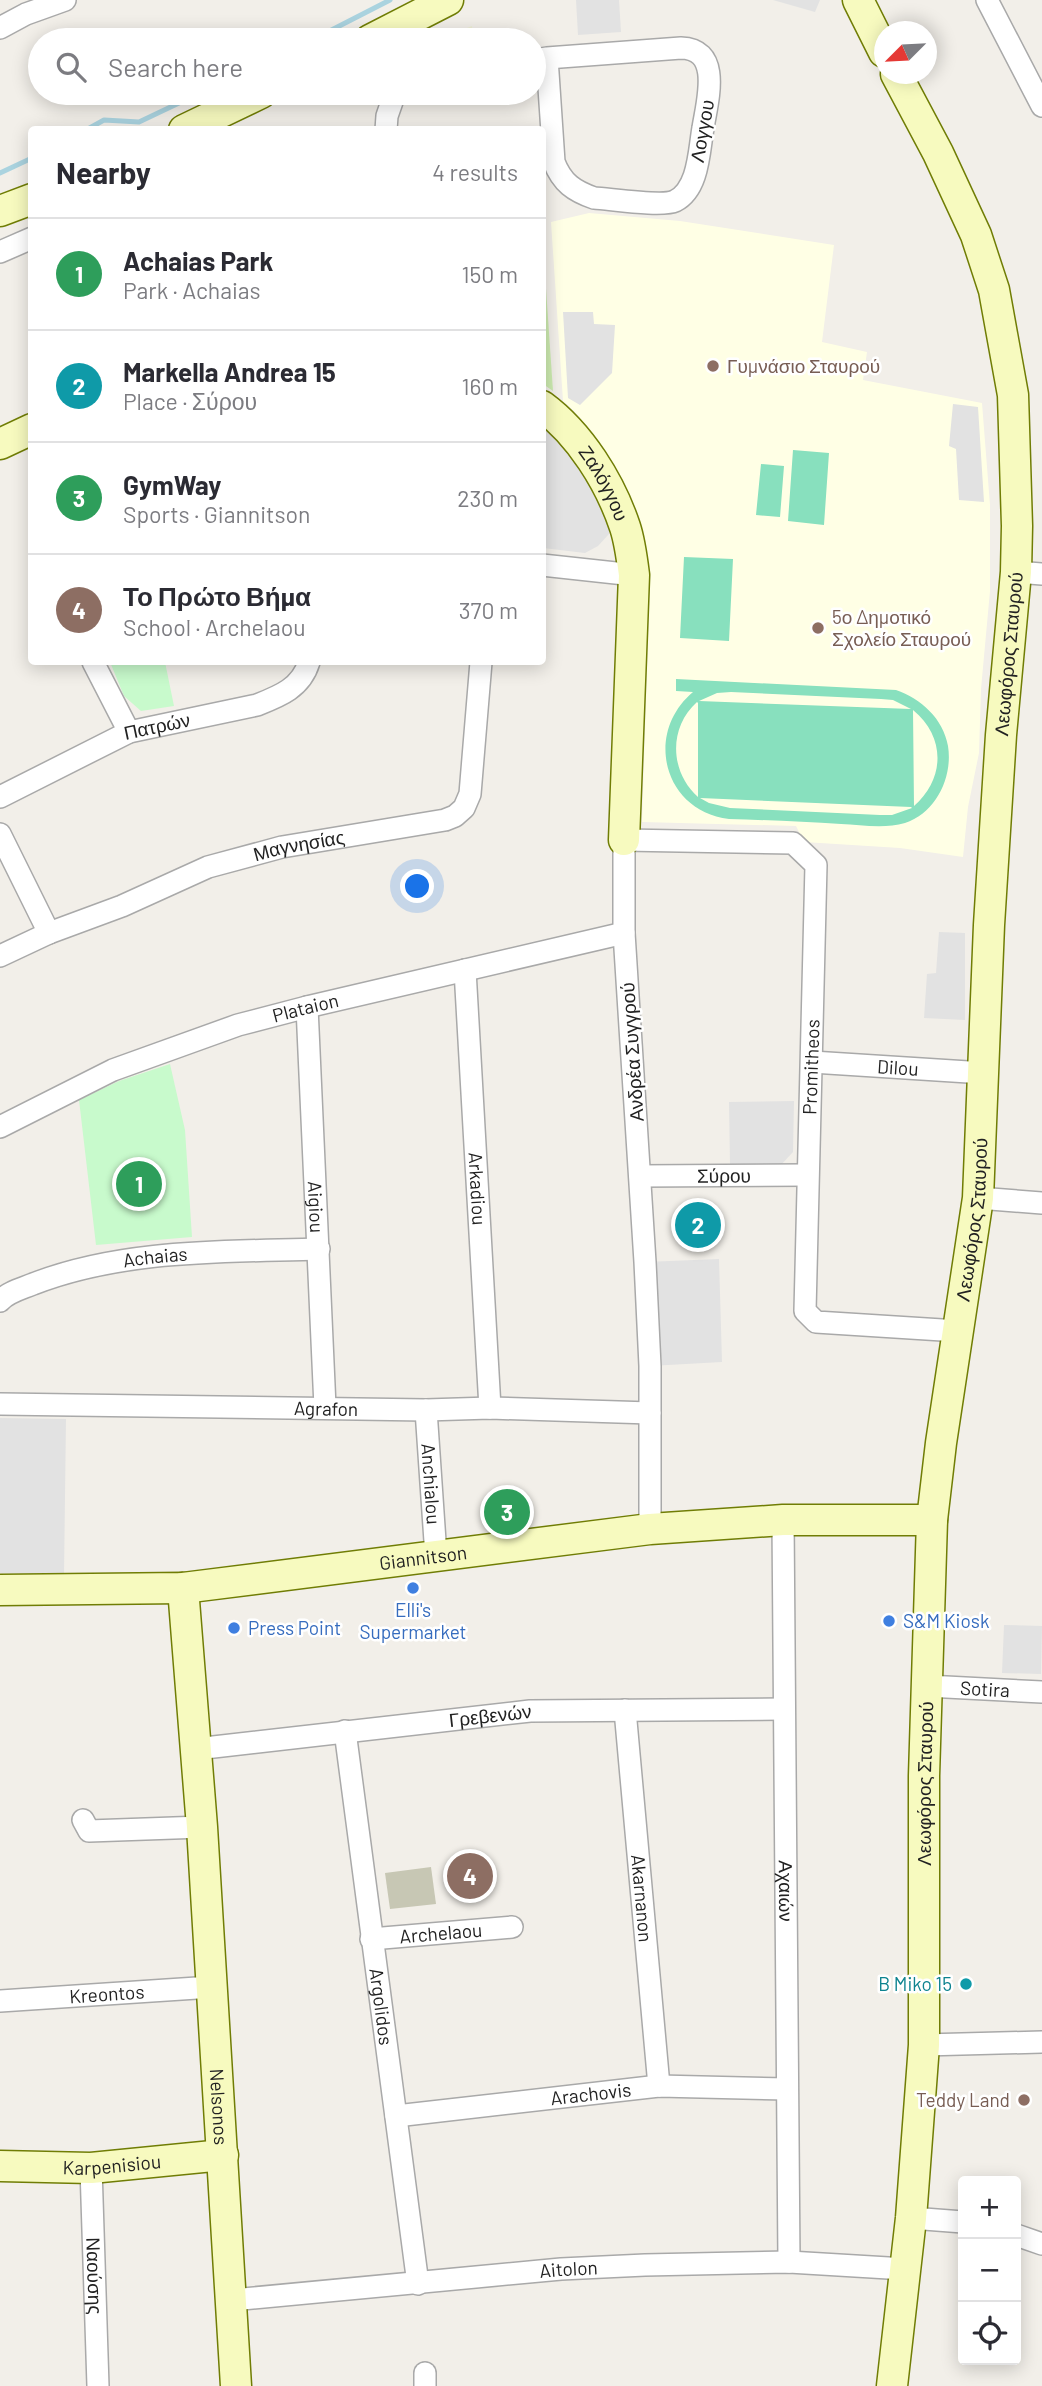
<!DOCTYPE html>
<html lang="en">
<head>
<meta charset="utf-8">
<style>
  :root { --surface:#fff; --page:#f2f2f3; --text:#2b2b33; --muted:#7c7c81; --line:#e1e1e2; --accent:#d40000 }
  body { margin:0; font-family:Barlow,sans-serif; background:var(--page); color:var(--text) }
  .controls { position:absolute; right:21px; bottom:21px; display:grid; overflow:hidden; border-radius:7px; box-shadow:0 4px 18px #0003 }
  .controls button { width:63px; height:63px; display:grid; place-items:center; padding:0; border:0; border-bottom:2px solid var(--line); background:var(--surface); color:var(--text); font:35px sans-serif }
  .compass { position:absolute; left:874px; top:21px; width:63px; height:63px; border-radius:50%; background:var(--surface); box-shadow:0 4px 18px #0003; rotate:246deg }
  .you { position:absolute; left:418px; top:887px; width:24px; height:24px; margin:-18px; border:5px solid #fff; border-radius:50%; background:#1a73e8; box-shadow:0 0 0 10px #1a73e833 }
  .badge { display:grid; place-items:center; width:46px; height:46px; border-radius:50%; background:var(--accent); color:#fff; font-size:23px; font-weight:700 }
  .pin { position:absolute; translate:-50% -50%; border:4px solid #fff; box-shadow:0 2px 7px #0006 }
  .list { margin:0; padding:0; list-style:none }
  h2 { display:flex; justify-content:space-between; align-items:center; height:91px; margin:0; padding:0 28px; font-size:30px }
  h2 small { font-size:23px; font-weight:400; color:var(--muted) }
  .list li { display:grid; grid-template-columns:46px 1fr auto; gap:21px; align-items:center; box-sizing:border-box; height:112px; padding:0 28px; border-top:2px solid var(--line) }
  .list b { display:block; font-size:26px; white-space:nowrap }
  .list p { margin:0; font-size:23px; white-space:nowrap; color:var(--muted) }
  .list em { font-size:23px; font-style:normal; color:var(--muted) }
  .icon { flex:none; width:38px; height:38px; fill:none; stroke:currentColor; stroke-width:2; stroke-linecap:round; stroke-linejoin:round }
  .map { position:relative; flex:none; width:1042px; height:2386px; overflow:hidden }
  .search { position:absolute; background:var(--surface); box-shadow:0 4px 18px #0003; left:28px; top:28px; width:518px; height:77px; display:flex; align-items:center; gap:18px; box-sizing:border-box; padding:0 24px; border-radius:38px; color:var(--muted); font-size:26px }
  .panel { position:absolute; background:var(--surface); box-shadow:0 4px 18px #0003; left:28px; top:126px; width:518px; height:539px; border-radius:7px }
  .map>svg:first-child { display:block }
  .education { fill:#ffffe5 }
  .construction { fill:#c7c7b4 }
  .farmland { fill:#eef0d5 }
  .grass { fill:#cdebb0 }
  .park { fill:#c8facc }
  .pitch { fill:#88e0be; fill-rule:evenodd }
  .parking { fill:#e2e2e2 }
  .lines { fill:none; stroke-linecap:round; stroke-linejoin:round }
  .stream { stroke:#aad3df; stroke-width:5 }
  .street-casing { stroke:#a9a9a9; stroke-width:24 }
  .secondary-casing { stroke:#707d05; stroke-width:33 }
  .street { stroke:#fff; stroke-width:21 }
  .secondary { stroke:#f7fabf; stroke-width:30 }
  .education-dot { fill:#8d6e63; stroke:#fff; stroke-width:2.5 }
  .shop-dot { fill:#3f7fe0; stroke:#fff; stroke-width:2.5 }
  .culture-dot { fill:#0f9aa8; stroke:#fff; stroke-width:2.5 }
  .labels { text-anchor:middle; stroke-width:5; stroke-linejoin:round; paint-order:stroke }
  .street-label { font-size:19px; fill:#222; stroke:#fff }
  .education-label { font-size:19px; fill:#785e54; stroke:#fff; text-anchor:start }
  .shop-label { font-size:19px; fill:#366cbe; stroke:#fff; text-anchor:start }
  .culture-label { font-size:19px; fill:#0d838f; stroke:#fff; text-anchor:end }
</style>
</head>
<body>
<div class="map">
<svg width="1042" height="2386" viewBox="0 0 1042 2386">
  <rect width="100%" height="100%" fill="#f2efe9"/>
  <path class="education" d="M589,213l91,8 154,24 -12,97 45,10 -4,28 119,23 8,102v86l-9,98 -2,64 -11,54 -5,50 -63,-9 -96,-6 -8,-16 -154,-4 8,-246 -6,-32 -19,-60 -21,-35 -30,-38 -11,-10 -12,-179z"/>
  <path class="construction" d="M431,1867l5,37 -46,5 -5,-36z"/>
  <path class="farmland" d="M472,26l1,14h-36z"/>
  <path class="grass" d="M542,274h3l8,117 -10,-7z"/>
  <path class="park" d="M110,662h55l9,44 -33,5 -17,-15z
    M170,1064l15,66 7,107 -96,8 -17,-145 40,-19z"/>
  <path class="pitch" d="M793,450l36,3 -5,72 -36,-4z
    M761,464l23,2 -4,51 -24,-2z
    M684,557l49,2 -4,82 -49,-3z
    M676,679l220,11c25,9 47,28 52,56 5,31 -12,67 -43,77 -20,6 -44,2 -64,1 -37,-2 -75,-4 -112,-5 -66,-8 -85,-86 -36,-127l-17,-1zM731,692l150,7 12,1 18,9 -212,-8 18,-8zM697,702l1,1v94c-28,-25 -30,-69 -1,-95zM913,710c33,27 32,69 1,96zM700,798l211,9 1,1 -20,7h-12l-150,-7 -21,-5z"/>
  <path class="parking" d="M576,0h43l2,32 -43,3z
    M773,0h47l-5,12z
    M563,312h30l1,12 21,1 -3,48 -32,32 -12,-7z
    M953,404l25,3 6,95 -25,-2 -3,-51 -7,-3z
    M542,424l30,28 37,67v15l-11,12 -13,7 -42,-5z
    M939,932l26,1v87l-41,-2 3,-44 9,-1z
    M794,1101l-1,51 -13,14 -50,-1 -1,-63z
    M719,1259l3,103 -72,4 -5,-104z
    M0,1418l66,1 -2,156 -64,-2z
    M1004,1625l38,1 -1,48 -39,-1z"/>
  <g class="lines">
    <path class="stream" d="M312,40l78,-40
      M86,130l18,-10 35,2 61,-29
      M0,173l32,-15"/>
    <g class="street-casing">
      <g id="street">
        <path d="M987,0l55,106"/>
        <path d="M0,28l26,-14 39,-14"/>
        <path d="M534,60l13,-2 134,-10c42,1 26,54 22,80 -4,22 -4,61 -28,73 -13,6 -64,-2 -81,-3 -20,-7 -32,-15 -40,-36l-7,-104"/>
        <path d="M386,130l1,-14 8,-23"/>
        <path d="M0,252l32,-14"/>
        <path d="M542,565l92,10"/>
        <path d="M1016,572l26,2"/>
        <path d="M93,662l36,70"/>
        <path id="s1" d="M0,797l129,-65 128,-27c23,-9 44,-17 52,-43"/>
        <path d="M0,834l49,99"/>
        <path id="s2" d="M0,956l49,-23 73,-27 86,-39 74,-20 163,-27 10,-4 9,-8 6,-14 11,-132"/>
        <path id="s3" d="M465,970l25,438"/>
        <path id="s4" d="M307,1007l18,400"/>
        <path id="s5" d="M812,1062l172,11"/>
        <path id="s6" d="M0,1127l113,-57 125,-45 69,-18 317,-74"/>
        <path id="s7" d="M640,1176l167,-1"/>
        <path d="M978,1198l64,5"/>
        <path id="s8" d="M0,1301c8,-9 21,-12 33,-17 90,-35 191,-32 286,-35"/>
        <path id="s9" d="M0,1404l426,6 64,-2 160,5"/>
        <path id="s10" d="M426,1410l10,146"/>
        <path id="s11" d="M783,1520l6,742"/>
        <path d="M650,1529v-163l-5,-104 -21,-329v-93l169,3 23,22 -11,446 11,11 142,9"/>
        <path id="s12" d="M927,1686l115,6"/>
        <path id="s13" d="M625,1710l34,376"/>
        <path id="s14" d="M345,1731l73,553"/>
        <path id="s15" d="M196,1749l334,-38 253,-2"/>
        <path d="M83,1820l6,11 113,-4"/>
        <path id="s16" d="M371,1939l141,-12"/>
        <path id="s17" d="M0,2001l212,-14"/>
        <path d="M924,2045l118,-3"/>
        <path id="s18" d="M396,2116l263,-30 128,3"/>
        <path id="s19" d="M91,2168l7,218"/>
        <path d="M911,2218l52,4"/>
        <path d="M1016,2235l26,9"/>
        <path id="s20" d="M232,2300l329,-31 84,-4 144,-3 116,7"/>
        <path d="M425,2373v13"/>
      </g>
    </g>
    <g class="secondary-casing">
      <g id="secondary">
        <path d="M858,0l26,52"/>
        <path d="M370,40l78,-40"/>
        <path d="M184,130l77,-37"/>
        <path d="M0,211l32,-12"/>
        <path id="s21" d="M542,406c38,28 68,76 83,121 5,15 7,32 9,48l-10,265"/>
        <path d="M0,444l32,-15"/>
        <path id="s22" d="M183,1588l19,239 34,559"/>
        <path id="s23" d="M0,1590l183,-2 467,-59 133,-9h149"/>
        <path id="s24" d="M0,2166l91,2 132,-13"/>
        <path id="s25" d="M892,2386l19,-168 13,-173v-269l8,-256 9,-77 37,-245 11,-273 12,-190 15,-163 1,-46 -4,-131 -19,-105 -18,-55 -38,-82 -42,-79"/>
      </g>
    </g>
    <use href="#street" class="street"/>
    <use href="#secondary" class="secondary"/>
  </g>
  <g class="education-dot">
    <circle cx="713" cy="366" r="7"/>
    <circle cx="818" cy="628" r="7"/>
    <circle cx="1024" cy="2100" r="7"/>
  </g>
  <g class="shop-dot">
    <circle cx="413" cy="1588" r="7"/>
    <circle cx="889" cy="1621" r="7"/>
    <circle cx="234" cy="1628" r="7"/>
  </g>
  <circle class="culture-dot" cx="966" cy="1984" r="7"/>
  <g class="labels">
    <g class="street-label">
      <text transform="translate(702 131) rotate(-80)" y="7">Λογγου</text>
      <text dy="7" stroke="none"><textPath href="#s21" startOffset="100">Ζαλόγγου</textPath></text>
      <text dy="7" stroke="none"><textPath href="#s25" startOffset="1738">Λεωφόρος Σταυρού</textPath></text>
      <text dy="7" stroke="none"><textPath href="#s1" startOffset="173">Πατρών</textPath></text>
      <text dy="7" stroke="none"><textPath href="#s2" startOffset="320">Μαγνησίας</textPath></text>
      <text dy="7" stroke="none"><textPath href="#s6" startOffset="329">Plataion</textPath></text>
      <text transform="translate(632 1052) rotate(-94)" y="7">Ανδρέα Συγγρού</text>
      <text transform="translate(811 1067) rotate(-88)" y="7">Promitheos</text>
      <text dy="7" stroke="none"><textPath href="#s5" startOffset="86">Dilou</textPath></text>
      <text dy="7" stroke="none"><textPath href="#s7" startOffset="84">Σύρου</textPath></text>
      <text dy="7" stroke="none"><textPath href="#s3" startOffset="219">Arkadiou</textPath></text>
      <text dy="7" stroke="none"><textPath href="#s4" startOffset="200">Aigiou</textPath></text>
      <text dy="7" stroke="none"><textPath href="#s25" startOffset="1171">Λεωφόρος Σταυρού</textPath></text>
      <text dy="7" stroke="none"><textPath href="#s8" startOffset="163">Achaias</textPath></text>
      <text dy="7" stroke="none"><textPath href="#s9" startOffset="326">Agrafon</textPath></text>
      <text dy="7" stroke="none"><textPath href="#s10" startOffset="74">Anchialou</textPath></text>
      <text dy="7" stroke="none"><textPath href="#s23" startOffset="425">Giannitson</textPath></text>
      <text dy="7" stroke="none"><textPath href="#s12" startOffset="58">Sotira</textPath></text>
      <text dy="7" stroke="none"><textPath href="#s15" startOffset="296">Γρεβενών</textPath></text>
      <text dy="7" stroke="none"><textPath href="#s25" startOffset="604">Λεωφόρος Σταυρού</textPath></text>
      <text dy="7" stroke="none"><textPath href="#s11" startOffset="371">Αχαιών</textPath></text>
      <text dy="7" stroke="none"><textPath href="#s13" startOffset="189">Akarnanon</textPath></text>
      <text dy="7" stroke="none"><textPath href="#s16" startOffset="70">Archelaou</textPath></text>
      <text dy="7" stroke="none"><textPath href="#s17" startOffset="107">Kreontos</textPath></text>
      <text dy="7" stroke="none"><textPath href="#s14" startOffset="278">Argolidos</textPath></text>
      <text dy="7" stroke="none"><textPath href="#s18" startOffset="196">Arachovis</textPath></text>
      <text dy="7" stroke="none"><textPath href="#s22" startOffset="520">Nelsonos</textPath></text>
      <text dy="7" stroke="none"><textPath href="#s24" startOffset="112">Karpenisiou</textPath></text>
      <text dy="7" stroke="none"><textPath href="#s20" startOffset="338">Aitolon</textPath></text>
      <text dy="7" stroke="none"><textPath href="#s19" startOffset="108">Ναούσης</textPath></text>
    </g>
    <g class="education-label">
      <text x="727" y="373">Γυμνάσιο Σταυρού</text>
      <text x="832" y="624">5ο Δημοτικό<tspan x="832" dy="22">Σχολείο Σταυρού</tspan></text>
      <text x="1010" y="2107" text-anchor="end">Teddy Land</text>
    </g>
    <g class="shop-label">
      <text x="413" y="1617" text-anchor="middle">Elli's<tspan x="413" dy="22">Supermarket</tspan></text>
      <text x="903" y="1628">S&amp;M Kiosk</text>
      <text x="248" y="1635">Press Point</text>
    </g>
    <g class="culture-label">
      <text x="952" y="1991">B Miko 15</text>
    </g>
  </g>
</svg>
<div class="controls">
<button>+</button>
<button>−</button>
<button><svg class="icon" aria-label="locate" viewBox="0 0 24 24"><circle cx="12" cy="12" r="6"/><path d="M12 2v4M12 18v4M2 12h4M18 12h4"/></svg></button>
</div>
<svg class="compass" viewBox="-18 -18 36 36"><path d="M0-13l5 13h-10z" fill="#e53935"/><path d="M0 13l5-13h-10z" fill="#7c7c81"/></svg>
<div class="you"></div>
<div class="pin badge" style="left:139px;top:1184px;background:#2e9e5b">1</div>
<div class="pin badge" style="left:698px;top:1225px;background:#0f9aa8">2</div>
<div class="pin badge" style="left:507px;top:1512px;background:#2e9e5b">3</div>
<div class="pin badge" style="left:470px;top:1876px;background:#8d6e63">4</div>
<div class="search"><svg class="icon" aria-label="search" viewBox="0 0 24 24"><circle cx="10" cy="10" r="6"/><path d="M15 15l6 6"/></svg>Search here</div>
<section class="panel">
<h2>Nearby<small>4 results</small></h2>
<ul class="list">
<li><span class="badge" style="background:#2e9e5b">1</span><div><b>Achaias Park</b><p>Park · Achaias</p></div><em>150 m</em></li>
<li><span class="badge" style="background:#0f9aa8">2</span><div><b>Markella Andrea 15</b><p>Place · Σύρου</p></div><em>160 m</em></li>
<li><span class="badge" style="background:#2e9e5b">3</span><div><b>GymWay</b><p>Sports · Giannitson</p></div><em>230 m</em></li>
<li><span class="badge" style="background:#8d6e63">4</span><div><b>Το Πρώτο Βήμα</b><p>School · Archelaou</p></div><em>370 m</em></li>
</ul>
</section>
</div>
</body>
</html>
